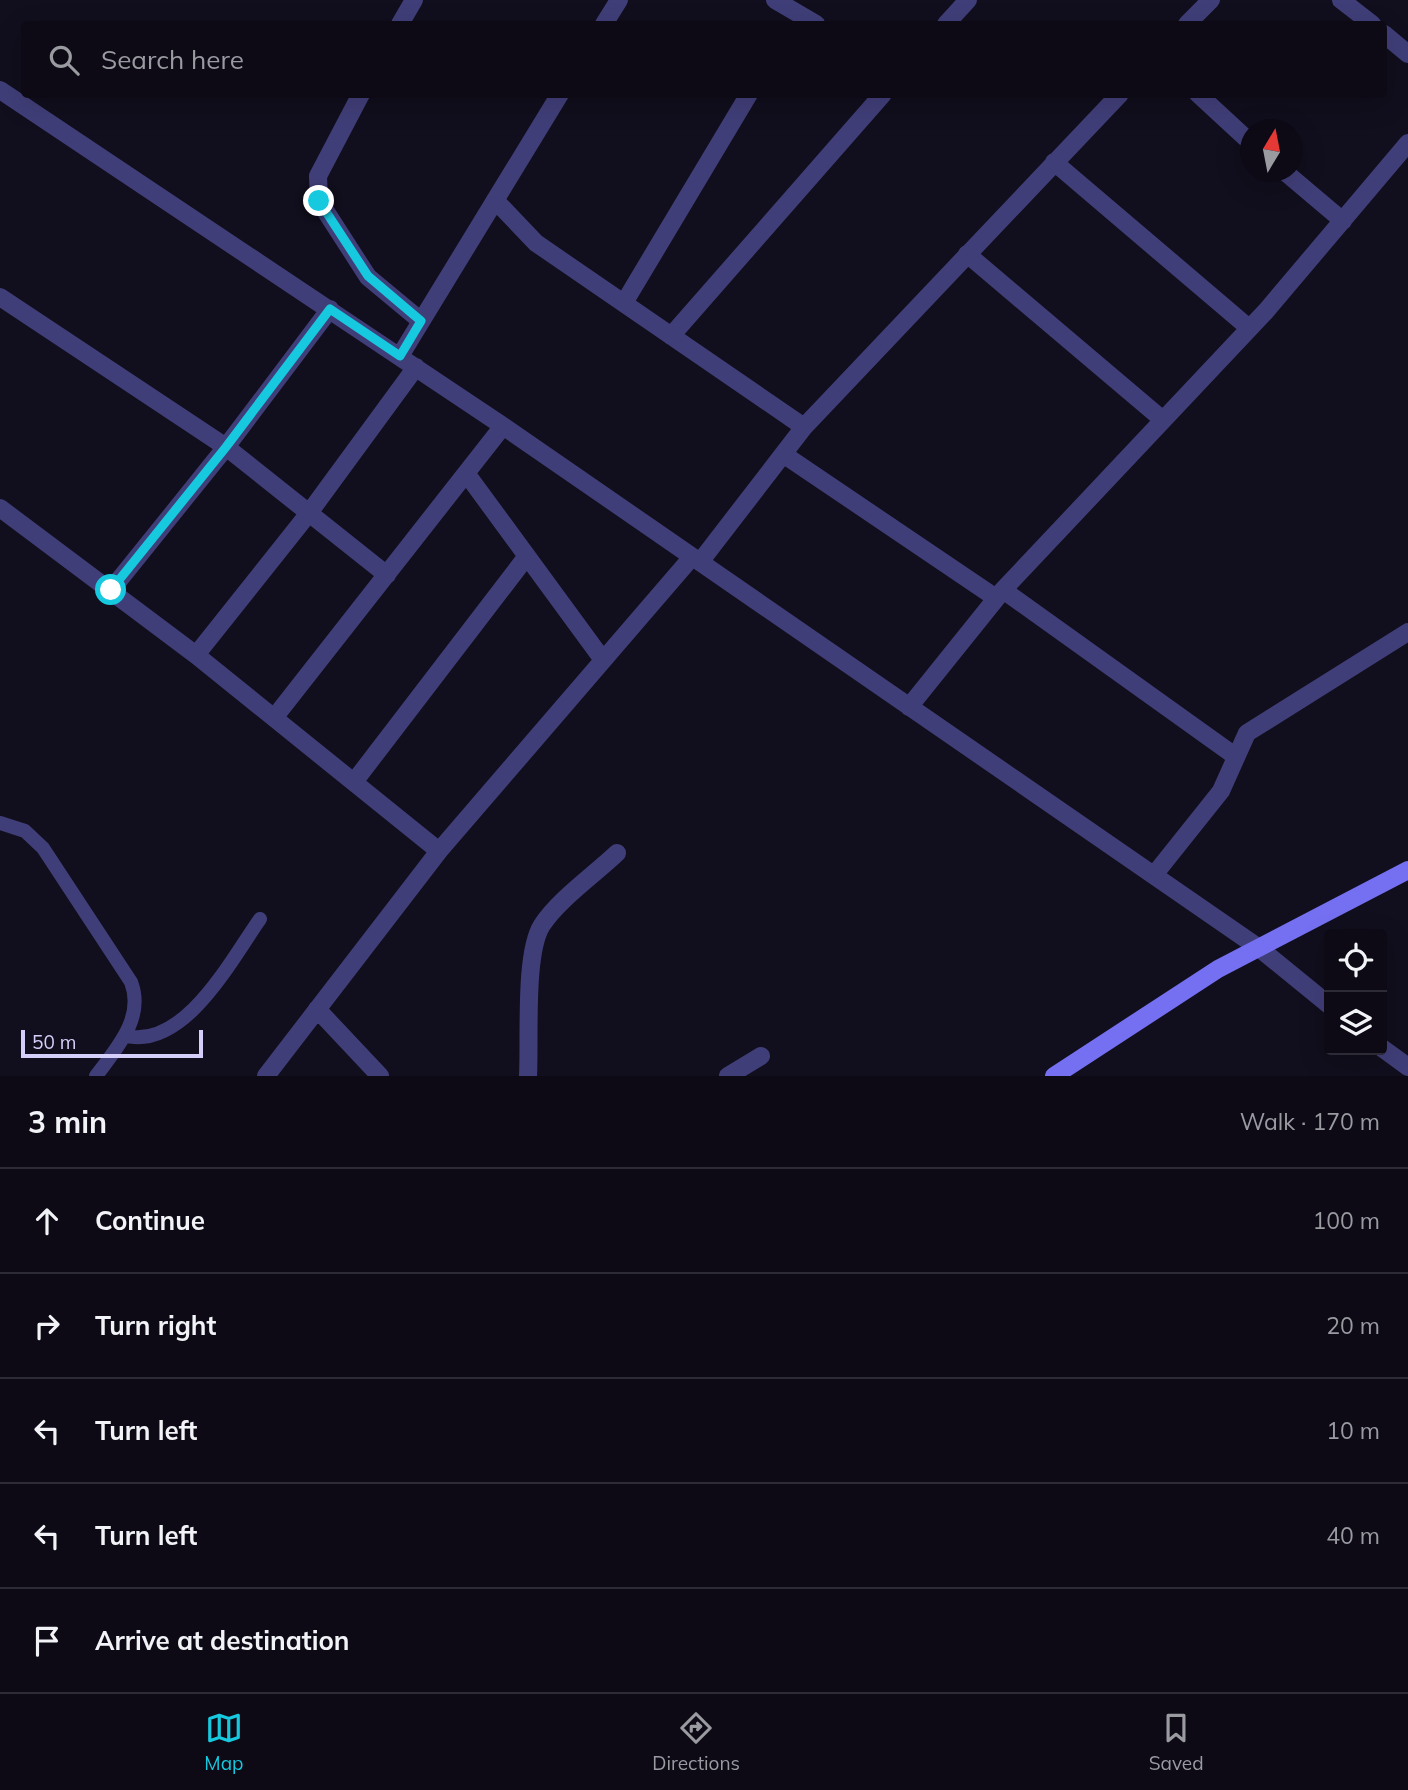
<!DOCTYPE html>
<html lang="en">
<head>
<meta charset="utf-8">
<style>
  :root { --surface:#0d0a16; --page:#1b1823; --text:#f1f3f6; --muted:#9a9aa1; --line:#2d2b35; --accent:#17c9df }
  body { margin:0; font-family:Mulish,sans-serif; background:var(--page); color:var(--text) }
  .controls { position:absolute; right:21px; bottom:21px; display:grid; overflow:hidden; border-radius:7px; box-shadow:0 7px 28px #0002 }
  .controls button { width:63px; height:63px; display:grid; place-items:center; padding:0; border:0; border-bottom:2px solid var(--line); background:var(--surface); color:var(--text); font:35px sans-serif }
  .compass { position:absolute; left:1240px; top:119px; width:63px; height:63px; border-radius:50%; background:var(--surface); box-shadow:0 7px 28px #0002; rotate:10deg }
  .scale { position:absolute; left:21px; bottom:18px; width:182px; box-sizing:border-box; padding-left:7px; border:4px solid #d4cffa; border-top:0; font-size:19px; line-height:24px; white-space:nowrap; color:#d4cffa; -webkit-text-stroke:5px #110e1d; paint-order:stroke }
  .stop { position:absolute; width:21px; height:21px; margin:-16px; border:5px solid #17c9df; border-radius:50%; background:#fff }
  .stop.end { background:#17c9df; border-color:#fff; box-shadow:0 2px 7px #0008 }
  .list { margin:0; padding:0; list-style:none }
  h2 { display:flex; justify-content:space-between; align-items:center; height:91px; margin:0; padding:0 28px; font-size:30px }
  h2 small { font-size:23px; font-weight:400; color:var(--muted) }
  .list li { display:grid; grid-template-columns:46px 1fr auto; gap:21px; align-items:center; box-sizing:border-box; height:105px; padding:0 28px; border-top:2px solid var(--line) }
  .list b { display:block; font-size:26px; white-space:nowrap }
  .list em { font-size:23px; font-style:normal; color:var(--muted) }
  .icon { flex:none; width:38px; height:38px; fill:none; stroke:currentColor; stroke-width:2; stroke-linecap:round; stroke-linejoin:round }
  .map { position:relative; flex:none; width:1408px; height:1076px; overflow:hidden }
  .search { position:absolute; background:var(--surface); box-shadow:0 7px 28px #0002; left:21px; right:21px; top:21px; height:77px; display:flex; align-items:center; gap:18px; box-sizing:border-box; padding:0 24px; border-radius:7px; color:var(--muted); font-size:26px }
  .sheet { height:616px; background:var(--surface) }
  nav { display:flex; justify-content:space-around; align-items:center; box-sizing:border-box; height:98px; border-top:2px solid var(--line); background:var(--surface); font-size:19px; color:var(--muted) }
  nav a { display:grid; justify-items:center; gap:4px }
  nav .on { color:var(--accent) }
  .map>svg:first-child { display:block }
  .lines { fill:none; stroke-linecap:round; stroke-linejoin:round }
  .lane { stroke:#403e78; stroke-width:14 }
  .street { stroke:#403e78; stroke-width:18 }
  .secondary { stroke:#7470f1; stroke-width:18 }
  .route { stroke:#17c9df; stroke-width:9 }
</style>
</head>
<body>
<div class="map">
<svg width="1408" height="1076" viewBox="0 0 1408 1076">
  <rect width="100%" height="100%" fill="#110e1d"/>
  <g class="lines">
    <path class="lane" d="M0,823l25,8 18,17 88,134c14,36 -15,67 -35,94
      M126,1036c59,13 105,-76 134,-117"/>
    <path class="street" d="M775,0l41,24
      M1341,0l31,24
      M400,24l14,-24
      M604,24l15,-24
      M946,24l22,-24
      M1187,24l24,-24
      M1384,34l24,20
      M0,90l503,336 756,522 70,57
      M361,94l-43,82 1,25 49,76 53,44
      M1198,94l52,48
      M1054,162l195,166
      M1285,172l58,49
      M495,200l41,43 268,184
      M967,254l196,166
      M0,297l226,150 161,128
      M624,303l125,-209
      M671,336l212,-242
      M400,356l160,-262
      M783,454l213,144
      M466,473l137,187
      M0,508l196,147 243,196
      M700,562l104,-135 316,-333
      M111,590l115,-143 104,-138
      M1003,590l232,166
      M196,655l113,-142 107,-146
      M909,707l94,-117 263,-279 142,-168
      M274,718l229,-292
      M354,782l173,-226
      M1154,875l67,-84 26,-58 161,-101
      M317,1009l63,67
      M1382,1048l26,19
      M266,1076l173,-225 253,-294
      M528,1076c2,-37 -4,-123 14,-151 16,-25 53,-51 75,-72
      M728,1076l33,-20"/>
    <path class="secondary" d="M1054,1076l164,-107 190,-99"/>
  </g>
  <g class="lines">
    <path class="route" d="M111,590l115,-143 104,-138 70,47 21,-35 -53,-45 -49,-75"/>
  </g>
</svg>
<div class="controls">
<button><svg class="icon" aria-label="locate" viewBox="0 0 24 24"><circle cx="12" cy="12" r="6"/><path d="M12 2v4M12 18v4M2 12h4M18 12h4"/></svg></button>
<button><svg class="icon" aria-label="layers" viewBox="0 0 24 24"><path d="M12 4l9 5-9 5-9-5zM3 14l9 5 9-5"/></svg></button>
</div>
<svg class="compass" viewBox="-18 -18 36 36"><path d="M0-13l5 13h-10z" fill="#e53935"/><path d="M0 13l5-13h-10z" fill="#9a9aa1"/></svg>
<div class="scale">50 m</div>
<div class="stop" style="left:111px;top:590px"></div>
<div class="stop end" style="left:319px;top:201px"></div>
<div class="search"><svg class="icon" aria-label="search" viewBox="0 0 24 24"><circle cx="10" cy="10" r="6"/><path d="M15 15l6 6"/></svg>Search here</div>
</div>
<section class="sheet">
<h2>3 min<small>Walk · 170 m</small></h2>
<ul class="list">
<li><svg class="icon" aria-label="ahead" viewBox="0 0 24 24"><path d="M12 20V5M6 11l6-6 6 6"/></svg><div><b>Continue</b></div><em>100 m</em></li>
<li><svg class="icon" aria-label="right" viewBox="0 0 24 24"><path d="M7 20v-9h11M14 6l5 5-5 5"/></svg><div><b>Turn right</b></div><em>20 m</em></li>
<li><svg class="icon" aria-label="left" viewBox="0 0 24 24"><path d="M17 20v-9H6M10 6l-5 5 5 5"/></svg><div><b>Turn left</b></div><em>10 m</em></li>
<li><svg class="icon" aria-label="left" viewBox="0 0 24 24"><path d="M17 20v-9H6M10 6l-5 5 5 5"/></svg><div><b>Turn left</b></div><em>40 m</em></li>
<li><svg class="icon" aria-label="arrive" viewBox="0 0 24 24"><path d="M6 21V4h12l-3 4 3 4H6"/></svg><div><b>Arrive at destination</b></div></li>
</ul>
</section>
<nav>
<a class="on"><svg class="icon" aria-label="map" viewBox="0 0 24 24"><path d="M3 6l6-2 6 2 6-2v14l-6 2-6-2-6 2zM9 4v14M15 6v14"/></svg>Map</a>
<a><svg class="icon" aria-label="directions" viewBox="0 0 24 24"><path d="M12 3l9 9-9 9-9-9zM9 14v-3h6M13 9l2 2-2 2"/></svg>Directions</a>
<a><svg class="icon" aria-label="saved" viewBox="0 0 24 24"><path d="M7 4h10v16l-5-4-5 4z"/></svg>Saved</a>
</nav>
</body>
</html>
